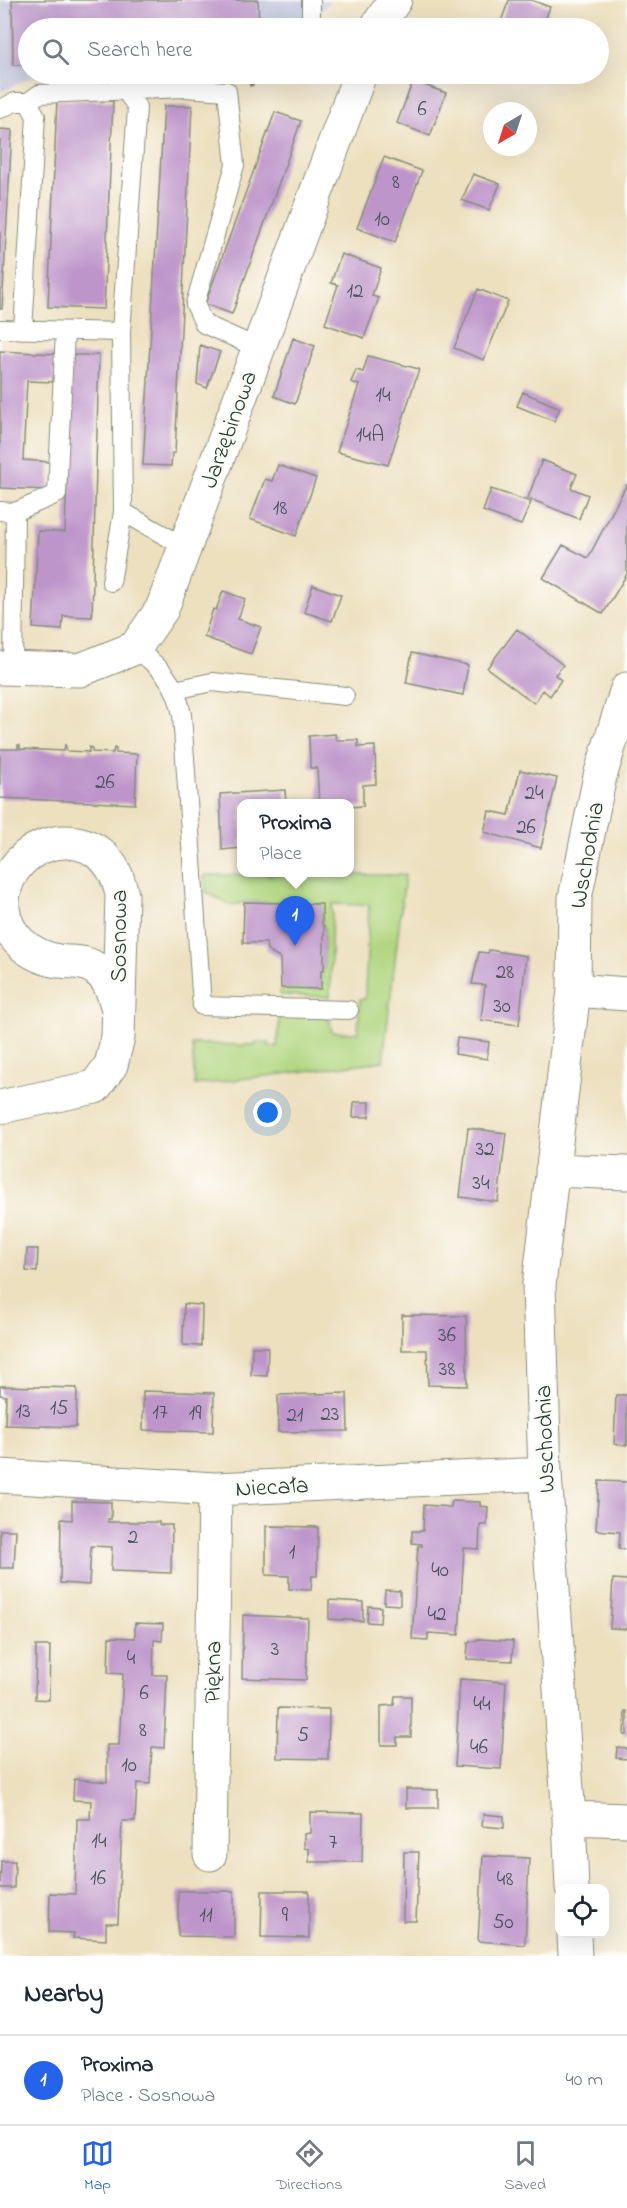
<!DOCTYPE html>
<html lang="en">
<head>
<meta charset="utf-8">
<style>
  :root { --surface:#fff; --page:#f2f2f3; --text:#1f2937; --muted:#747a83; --line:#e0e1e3; --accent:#2563eb }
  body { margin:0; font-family:"Indie Flower",sans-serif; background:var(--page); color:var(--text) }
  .controls { position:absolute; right:18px; bottom:18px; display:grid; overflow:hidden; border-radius:12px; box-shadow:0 6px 24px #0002 }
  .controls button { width:54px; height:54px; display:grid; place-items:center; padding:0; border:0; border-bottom:2px solid var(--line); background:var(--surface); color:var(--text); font:30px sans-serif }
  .compass { position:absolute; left:483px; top:102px; width:54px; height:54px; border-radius:50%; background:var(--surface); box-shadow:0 6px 24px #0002; rotate:219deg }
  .you { position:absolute; left:268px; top:1113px; width:21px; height:21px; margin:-15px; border:4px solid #fff; border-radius:50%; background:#1a73e8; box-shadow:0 0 0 9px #1a73e833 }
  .badge { display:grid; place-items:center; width:39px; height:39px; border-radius:50%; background:var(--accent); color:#fff; font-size:20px; font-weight:700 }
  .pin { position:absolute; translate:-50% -50px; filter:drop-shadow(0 2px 3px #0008) }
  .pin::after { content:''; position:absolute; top:32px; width:21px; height:18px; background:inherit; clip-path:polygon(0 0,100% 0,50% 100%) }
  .popup { position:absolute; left:237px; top:799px; width:117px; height:78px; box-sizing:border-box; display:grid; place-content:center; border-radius:12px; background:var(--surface); filter:drop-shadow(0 2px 4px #0005); font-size:20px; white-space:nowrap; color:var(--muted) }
  .popup b { font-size:22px; color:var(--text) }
  .popup::after { content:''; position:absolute; left:50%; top:100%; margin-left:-12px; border:12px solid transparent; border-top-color:var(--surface) }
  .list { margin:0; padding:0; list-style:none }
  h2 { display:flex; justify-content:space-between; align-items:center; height:78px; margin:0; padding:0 24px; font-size:26px }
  h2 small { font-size:20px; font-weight:400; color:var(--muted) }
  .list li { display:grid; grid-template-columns:39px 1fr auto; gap:18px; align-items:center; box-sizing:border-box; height:90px; padding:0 24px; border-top:2px solid var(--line) }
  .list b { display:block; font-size:22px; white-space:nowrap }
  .list p { margin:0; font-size:20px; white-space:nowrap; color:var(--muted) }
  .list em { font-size:20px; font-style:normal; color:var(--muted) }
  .icon { flex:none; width:33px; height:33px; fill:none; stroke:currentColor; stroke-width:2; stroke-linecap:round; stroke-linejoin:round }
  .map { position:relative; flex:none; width:627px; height:1956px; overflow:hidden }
  .search { position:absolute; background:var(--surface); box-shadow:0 6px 24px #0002; left:18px; right:18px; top:18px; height:66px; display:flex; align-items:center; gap:15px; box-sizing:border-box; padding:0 21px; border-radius:33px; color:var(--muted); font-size:22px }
  .sheet { height:168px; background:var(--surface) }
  nav { display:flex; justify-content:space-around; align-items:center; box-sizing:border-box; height:84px; border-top:2px solid var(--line); background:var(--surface); font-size:16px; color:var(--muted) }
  nav a { display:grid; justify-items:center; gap:3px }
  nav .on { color:var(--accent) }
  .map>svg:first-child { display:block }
  .industrial { fill:#bfc2dd }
  .green { fill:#b0d67f; stroke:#688a5a; stroke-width:1.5 }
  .building { fill:#bd95ca }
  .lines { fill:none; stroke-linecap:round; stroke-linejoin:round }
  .service-casing { stroke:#868e7a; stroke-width:20 }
  .minor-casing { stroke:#868e7a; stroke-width:35 }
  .path { stroke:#868e7a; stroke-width:4; stroke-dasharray:4.5 4.5; stroke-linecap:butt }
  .service { stroke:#fff; stroke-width:18 }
  .minor { stroke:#fff; stroke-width:33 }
  .labels { text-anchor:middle; stroke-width:5; stroke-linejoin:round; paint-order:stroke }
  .number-label { font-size:21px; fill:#46535a }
  .street-label { font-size:24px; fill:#1f3d34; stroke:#fdfcf7 }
</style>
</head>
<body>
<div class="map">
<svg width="627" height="1956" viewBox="0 0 627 1956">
  <rect width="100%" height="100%" fill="#fdfcf7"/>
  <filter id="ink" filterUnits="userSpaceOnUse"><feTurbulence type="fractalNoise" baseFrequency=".0167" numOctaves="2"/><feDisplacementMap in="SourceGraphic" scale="12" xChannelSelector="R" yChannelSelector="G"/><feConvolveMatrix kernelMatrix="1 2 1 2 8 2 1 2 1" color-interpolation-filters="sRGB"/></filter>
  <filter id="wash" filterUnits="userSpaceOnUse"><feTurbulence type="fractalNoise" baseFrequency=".008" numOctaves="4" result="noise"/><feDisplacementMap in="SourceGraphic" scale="24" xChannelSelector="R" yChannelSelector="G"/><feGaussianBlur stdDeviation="1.35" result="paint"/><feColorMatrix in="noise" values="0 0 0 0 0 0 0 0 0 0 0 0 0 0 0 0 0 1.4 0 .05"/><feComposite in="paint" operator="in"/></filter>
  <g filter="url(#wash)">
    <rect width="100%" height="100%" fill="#ede0bf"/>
    <path class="industrial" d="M0,0h329v3l-27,25h-274v46h35h-25l-38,18z"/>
    <path class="green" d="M204,875h201l-22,186 -188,24 -3,-41 64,1v-3l13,1v3l8,1 3,-35 46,3 3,4 3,13 26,1 2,-34h5l4,-94 -37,-1 -2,93 -50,-2 1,-7 40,1v-19h3v-44l-2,-1v-21l-78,-2 -12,4 -26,-14z"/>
    <g id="blocks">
      <path class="building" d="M12,0h246l1,28h-231v37h-15z
        M509,0h22l19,7 -8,21h-51l2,-7 7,3z
        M413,81l33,12 -16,43 -33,-13z
        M57,100l56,1 -9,208 -56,-2z
        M164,106h28l-17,347h-3l-1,13 -28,-1z
        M275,112l26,9 -69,193 -27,-10z
        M0,129l12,1 -10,179h-2z
        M384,157l38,14 -27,71 -38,-14z
        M473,174l27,10 -11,26 -27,-10z
        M341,254l40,14 -9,28 7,2 -15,40 -39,-14 13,-39 -7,-2z
        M478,289l30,12 -24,59 -30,-12z
        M293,338l22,8 -20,58 -21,-8z
        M200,345l20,7 -13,36 -10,-4z
        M0,351l55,3 -2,28 -26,-1 -4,79 27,2 -1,28 -49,-2z
        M71,355h28l-7,262 -29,-1 -1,14 -29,-2 5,-97 27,1z
        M368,356l51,13 -31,96 -51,-13 22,-67 -8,-3 5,-12 7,2z
        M523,392l37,16 -6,13 -37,-15z
        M542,460l35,14 -6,14 17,7 -9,24 -51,-21z
        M278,465l38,13 -20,58 -46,-17 15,-40 7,2z
        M627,484v90l-24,40 -60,-36 20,-33 25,13z
        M491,489l40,13 -10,23 -38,-14z
        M313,585l28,10 -9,26 -28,-9z
        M223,591l22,8 -7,20 23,8 -10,27 -47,-17 9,-28 3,1z
        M517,629l46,36 -8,10 6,5 -11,16 -7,-6 -9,13 -47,-35z
        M412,653l56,12 -5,30 -57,-12z
        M335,734l1,6h22v7l17,-1 1,38 -13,1v21l-14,1v-3h-30l-2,-36h-7l-1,-32z
        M65,744l2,7 22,1v-5l3,1v4l21,1 1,-5 2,1v4l21,1 -2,50 -135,-6v-49h18v-4h2v4l44,2z
        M520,770l37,8 -16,70 -57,-16 5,-21 20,4z
        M285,790l1,14h-45v44l-19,2 -2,-56z
        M244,902l78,2v21l2,1v44h-3v19l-40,-1 -1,-30 -6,-3 -7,-6 -1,-6h-23z
        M489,950l37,6 -7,69 -38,-5 4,-35 -13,-1 7,-32 9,1z
        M457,1038l32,4 -2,17 -32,-5z
        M354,1102h16l-1,15h-16z
        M468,1128l38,5 -8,69 -38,-5z
        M27,1249h11l-1,23 -11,-1z
        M184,1304l18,1 -1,41 -18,-1z
        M402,1315l64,1 1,70 -39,-1 -1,-35h-25z
        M252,1347h16l-1,29 -16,-1z
        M0,1386l77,2 -1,39 -71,-2 1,-29 -6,-1z
        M143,1391l71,2 -1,39 -70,-2z
        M347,1393l1,38 -70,1v-37z
        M616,1395h11v50l-13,-1z
        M599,1481l28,1v68l-8,-1 1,-17 -24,-2z
        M72,1501l39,1v17h-3v3h51v3h13l-1,48 -60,-2 1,-24 -21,-1 -2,39 -29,-2 1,-64 11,1z
        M452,1501l28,1v4l8,1 -1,18h-7l-1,24 -15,-1 -5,87 -31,-2v7l-16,-1 6,-93h4v-2l-10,-1v-12h11l1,-26 27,2z
        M266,1526l52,1 -1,49h-5l-1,14 -22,-1v-13l-23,-1z
        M0,1530h16l-2,38h-14z
        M613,1579l14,1v49l-17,-1z
        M385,1590l15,1v14l-16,-1z
        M329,1600l34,2v19l-34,-2z
        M368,1606l13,1 -1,16 -13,-1z
        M243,1615l65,3 -2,62 -64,-2z
        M135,1623l28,1 -1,17 -8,-1 -1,35h14l-3,73 -12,-1 -2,37 -13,-1 -2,38h-13l-4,102h-12v17l-33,-2 1,-5 -25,-1 1,-39 25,1 2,-75h13l1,-18 -18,-1 1,-21 33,3v-37h12l4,-71 -15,-1 1,-36 26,1z
        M479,1639l34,2 -1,20 -45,-2 1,-16z
        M36,1646h14l-1,54 -14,-1z
        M460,1679l46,3 -5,87 -46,-3z
        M395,1696h16v41h-14v8h-16v-39l13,-1z
        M278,1708l51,1 -1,50 -51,-1z
        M625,1711h2v24h-3z
        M617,1747l10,1v11l-11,-1z
        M406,1789l32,1v18h-32z
        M310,1812l53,1 -1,49h-53v-13l-5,-1v-14l6,-1z
        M483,1814l21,2v12l-22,-2z
        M404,1852h15l-3,69h-13z
        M483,1856l46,2 -4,87 -47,-4z
        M1,1861h14l-1,27h-14z
        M178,1891h56v46l-56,-1z
        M262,1891h47v47l-48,-1z"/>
    </g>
  </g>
  <g filter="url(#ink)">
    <use href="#blocks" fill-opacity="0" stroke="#868e7a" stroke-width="1.5"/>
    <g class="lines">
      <g class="service-casing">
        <path id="service" d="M311,0v19l6,9
          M28,102l11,-8 146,-6 42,3 8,74 -40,139 9,20 54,24
          M0,109l15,-7h13l8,14 -13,214
          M0,329l121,3 2,180 62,35
          M121,332l16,-225 -13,-18
          M0,511l15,1 -2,156
          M15,512l42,-18 8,-163
          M111,582l12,-70
          M135,648c26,20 41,33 47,67l20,291 147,4
          M175,690l37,-8 133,14"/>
      </g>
      <g class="minor-casing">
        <path id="minor" d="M376,28l19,-28
          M0,668l80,2 55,-22 27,-39 198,-535
          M574,990l53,4
          M0,1107l95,-20 16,-22 7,-28 4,-142c-2,-10 -5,-20 -11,-29 -35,-49 -111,-17 -108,42 3,29 27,48 55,53 14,2 27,-1 39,9 13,9 17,25 21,39
          M552,1170l75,3
          M0,1476l215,13 330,-15
          M569,1818l58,2
          M210,1854l5,-365
          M572,1888l-3,-70 -24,-344 -6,-189 35,-295 1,-92 25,-122 27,-87
          M574,1934l1,22"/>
      </g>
      <path class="path" d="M249,85l8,-2 15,-9"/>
      <use href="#service" class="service"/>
      <use href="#minor" class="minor"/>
    </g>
  </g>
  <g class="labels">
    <g class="number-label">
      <text x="422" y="115">6</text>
      <text x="396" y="188">8</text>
      <text x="382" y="225">10</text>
      <text x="355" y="297">12</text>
      <text x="383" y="401">14</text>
      <text x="370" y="441">14A</text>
      <text x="280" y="514">18</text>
      <text x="105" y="788">26</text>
      <text x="534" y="799">24</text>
      <text x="526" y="833">26</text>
      <text x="505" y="978">28</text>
      <text x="502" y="1012">30</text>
      <text x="485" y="1155">32</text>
      <text x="481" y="1189">34</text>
      <text x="447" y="1341">36</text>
      <text x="447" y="1375">38</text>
      <text x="59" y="1414">15</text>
      <text x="23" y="1417">13</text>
      <text x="160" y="1418">17</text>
      <text x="195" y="1419">19</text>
      <text x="330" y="1420">23</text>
      <text x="295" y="1421">21</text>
      <text x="133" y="1543">2</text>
      <text x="292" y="1558">1</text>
      <text x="440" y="1576">40</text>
      <text x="437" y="1620">42</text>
      <text x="275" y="1655">3</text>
      <text x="131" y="1664">4</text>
      <text x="144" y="1699">6</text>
      <text x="482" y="1710">44</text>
      <text x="143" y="1736">8</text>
      <text x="303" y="1741">5</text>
      <text x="479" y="1753">46</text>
      <text x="129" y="1771">10</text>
      <text x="99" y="1847">14</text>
      <text x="333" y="1848">7</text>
      <text x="98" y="1884">16</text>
      <text x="505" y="1885">48</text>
      <text x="206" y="1921">11</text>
      <text x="285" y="1921">9</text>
      <text x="503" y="1928">50</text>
    </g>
    <g class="street-label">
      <text transform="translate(228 429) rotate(-70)" y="8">Jarzębinowa</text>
      <text transform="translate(586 855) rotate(-80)" y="8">Wschodnia</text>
      <text transform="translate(118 936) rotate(-90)" y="8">Sosnowa</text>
      <text transform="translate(544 1439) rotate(-92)" y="8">Wschodnia</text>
      <text transform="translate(272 1486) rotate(-3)" y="8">Niecała</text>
      <text transform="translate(212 1672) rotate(-89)" y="8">Piękna</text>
    </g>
  </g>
</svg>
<div class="controls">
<button><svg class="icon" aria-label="locate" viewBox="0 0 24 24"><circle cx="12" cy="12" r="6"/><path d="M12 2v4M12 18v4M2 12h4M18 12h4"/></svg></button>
</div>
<svg class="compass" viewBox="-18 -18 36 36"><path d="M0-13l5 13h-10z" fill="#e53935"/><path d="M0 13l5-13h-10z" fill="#747a83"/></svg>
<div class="you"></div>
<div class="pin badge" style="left:295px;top:946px">1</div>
<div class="popup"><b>Proxima</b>Place</div>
<div class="search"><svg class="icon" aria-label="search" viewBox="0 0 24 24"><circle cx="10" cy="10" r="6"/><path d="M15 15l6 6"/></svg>Search here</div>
</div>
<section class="sheet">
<h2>Nearby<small></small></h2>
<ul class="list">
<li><span class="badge">1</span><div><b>Proxima</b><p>Place · Sosnowa</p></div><em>40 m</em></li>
</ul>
</section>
<nav>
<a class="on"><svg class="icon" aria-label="map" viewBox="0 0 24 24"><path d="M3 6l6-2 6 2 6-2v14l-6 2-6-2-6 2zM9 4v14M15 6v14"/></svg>Map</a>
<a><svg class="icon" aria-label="directions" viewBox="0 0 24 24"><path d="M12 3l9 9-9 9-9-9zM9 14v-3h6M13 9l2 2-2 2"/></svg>Directions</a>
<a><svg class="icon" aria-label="saved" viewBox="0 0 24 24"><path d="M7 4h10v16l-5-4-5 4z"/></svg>Saved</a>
</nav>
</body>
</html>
